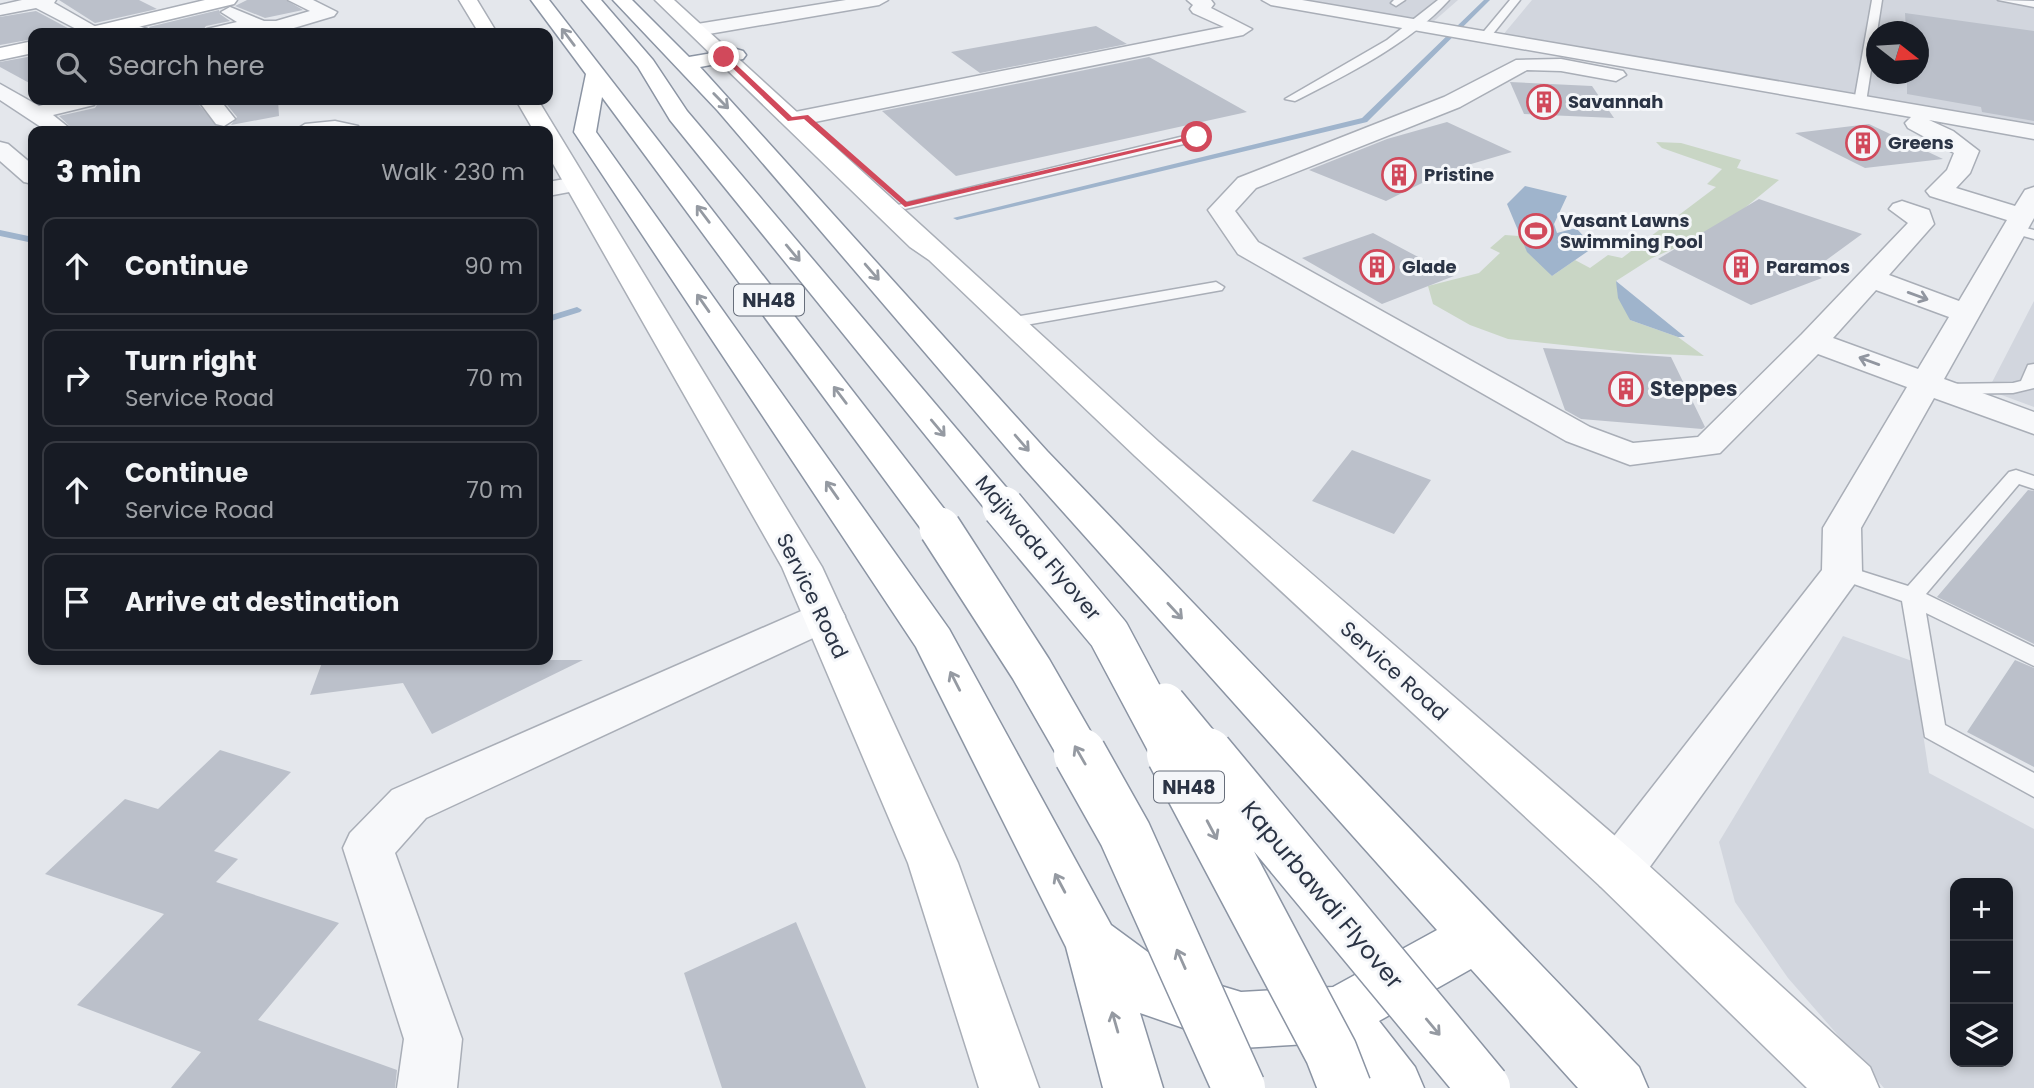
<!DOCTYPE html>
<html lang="en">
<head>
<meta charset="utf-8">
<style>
  :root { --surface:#171b24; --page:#20242c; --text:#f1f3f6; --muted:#9ea1a6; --line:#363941 }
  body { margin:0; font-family:Poppins,sans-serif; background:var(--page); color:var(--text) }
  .controls { position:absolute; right:21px; bottom:21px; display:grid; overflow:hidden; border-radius:14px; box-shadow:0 4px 10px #0003 }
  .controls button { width:63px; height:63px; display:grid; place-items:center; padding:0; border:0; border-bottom:2px solid var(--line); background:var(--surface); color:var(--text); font:35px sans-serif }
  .compass { position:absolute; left:1866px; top:21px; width:63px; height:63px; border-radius:50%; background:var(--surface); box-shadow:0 4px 10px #0003; rotate:107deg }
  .stop { position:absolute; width:21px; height:21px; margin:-16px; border:5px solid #d1495b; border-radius:50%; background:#fff }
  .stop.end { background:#d1495b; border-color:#fff; box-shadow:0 2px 7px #0008 }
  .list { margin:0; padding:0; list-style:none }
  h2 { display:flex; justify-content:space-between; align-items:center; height:91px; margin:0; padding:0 28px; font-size:30px }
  h2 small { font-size:23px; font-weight:400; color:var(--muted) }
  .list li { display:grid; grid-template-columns:46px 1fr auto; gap:21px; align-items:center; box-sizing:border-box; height:98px; margin:0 14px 14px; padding:0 14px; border:2px solid var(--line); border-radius:14px }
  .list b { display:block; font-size:26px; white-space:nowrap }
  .list p { margin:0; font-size:23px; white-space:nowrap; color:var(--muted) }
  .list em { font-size:23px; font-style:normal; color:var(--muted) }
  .icon { flex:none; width:38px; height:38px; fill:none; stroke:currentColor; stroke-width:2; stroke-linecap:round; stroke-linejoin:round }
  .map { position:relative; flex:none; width:2034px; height:1088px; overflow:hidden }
  .search { position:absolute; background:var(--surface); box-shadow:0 4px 10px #0003; left:28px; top:28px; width:525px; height:77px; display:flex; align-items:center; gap:18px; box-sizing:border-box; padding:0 24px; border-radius:14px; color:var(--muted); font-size:26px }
  .panel { position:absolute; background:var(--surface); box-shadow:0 4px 10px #0003; left:28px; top:126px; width:525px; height:539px; border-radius:14px }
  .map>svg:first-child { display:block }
  .built { fill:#d2d6de; fill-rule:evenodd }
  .green { fill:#c9d6c5 }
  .water { fill:#9fb4cc }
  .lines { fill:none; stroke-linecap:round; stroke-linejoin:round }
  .stream { fill:#9fb4cc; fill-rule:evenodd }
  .building { fill:#bbc0ca }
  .lane-casing { stroke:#a9aeb7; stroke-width:3 }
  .street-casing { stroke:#a9aeb7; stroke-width:3 }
  .secondary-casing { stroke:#a9aeb7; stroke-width:3 }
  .highway-casing { stroke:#8b94a3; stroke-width:3 }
  .lane { fill:#f7f8fa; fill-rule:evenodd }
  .street { fill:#f7f8fa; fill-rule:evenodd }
  .secondary { fill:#fff; fill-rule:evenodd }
  .highway { fill:#fff; fill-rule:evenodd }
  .highway-bridge-far1-casing { stroke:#8b94a3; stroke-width:44; stroke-linecap:butt }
  .highway-bridge-casing { stroke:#8b94a3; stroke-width:55; stroke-linecap:butt }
  .highway-bridge-far1 { stroke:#fff; stroke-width:41 }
  .highway-bridge { stroke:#fff; stroke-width:52 }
  .oneway { stroke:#959aa2 }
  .oneway2 { stroke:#9196a0 }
  .route { fill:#d1495b }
  .labels { text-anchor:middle; stroke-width:6; stroke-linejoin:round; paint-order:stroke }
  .far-poi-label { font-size:18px; font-weight:bold; fill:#2b3445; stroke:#f4f6f9; text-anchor:start }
  .shield { fill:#f4f6f9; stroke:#676e7b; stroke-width:2 }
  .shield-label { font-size:19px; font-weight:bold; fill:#2b3445 }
  .poi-label { font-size:21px; font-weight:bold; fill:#2b3445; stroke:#f4f6f9; text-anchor:start }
  .street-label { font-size:21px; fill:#2b3445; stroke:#f4f6f9 }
  .near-street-label { font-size:24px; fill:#2b3445; stroke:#f4f6f9 }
</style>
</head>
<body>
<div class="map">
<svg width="2034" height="1088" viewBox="0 0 2034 1088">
  <rect width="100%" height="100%" fill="#e4e7ec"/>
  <path class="built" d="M1296,0h162l-24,21z
    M1532,0h502v126l-532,-90zM1876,32h42v42h-42z
    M2034,301v106l-46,-17z
    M1843,636l69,25 17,112 105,56v259h-150l-96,-110 -53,-76 -16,-60zM1955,883h53v179h-53z"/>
  <path class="green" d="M1656,142l25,1 60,17 -4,8 42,12 -60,49 -67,29 -36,23 14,39 48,17 26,19 -67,-3 -129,-14 -38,-14 -37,-21 -5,-18 51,-13 21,-20 -10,-5 15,-13 14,1 33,40 23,-16 15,8 18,-13 14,3 94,-71 -9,-3 15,-15 -60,-21z"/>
  <path class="water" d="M1525,186l42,10 -13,28 3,9 19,-5 18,19 -42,29 -25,-24 -20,-48z
    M1616,281l69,56h-7l-48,-17 -12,-22z"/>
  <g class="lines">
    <path class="stream" d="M1484,0h6l-123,122 -410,98 -4,-2 409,-100z
      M0,230l33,7v6l-33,-7z
      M577,307l5,3 -2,2 -32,10v-6z"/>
  </g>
  <path class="building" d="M59,0h80l18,9 -62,14z
    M247,0h39l17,10 -38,8 -30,-12z
    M219,10l1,4 10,7 -24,5 -5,7h-48l-4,-6z
    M36,11l41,22h-44v6l-33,6v-28z
    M1905,13l129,18v90l-52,-9 -1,-5 -74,-13v-20h12v-42h-13z
    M1096,26l31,18 -147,29 -29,-21z
    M33,56v29l-33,-18v-5z
    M1149,57l98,55 -291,64 -74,-65z
    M1510,82l82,4 22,32 -90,-4z
    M100,100h95l23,27 -24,4h-119l-16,-15 36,-8z
    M223,100h55l1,16 -48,9 6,-8z
    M1447,122l65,30 -68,20 -58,29 -77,-31 78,-31z
    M1869,124l74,35 -78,9 -70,-35z
    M1759,199l103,35 -52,38 12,6 -71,27 -93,-46z
    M1373,233l81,43 -72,28 -80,-46z
    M1543,348l128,9 34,70 -3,2 -121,-10 -16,-9z
    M1352,450l79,30 -37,54 -82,-33z
    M2028,490l6,1v153l-97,-47z
    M323,660h260l-151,74 -29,-51 -93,12z
    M2015,660l19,8v99l-67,-35z
    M220,750l71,22 -77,79 24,8 -22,23 123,41 -81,97 139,50 -2,18h-224l30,-36 -124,-47 87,-91 -119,-40 80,-75 33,10z
    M796,922l70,166h-144l-38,-115z"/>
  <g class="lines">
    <g class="lane-casing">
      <path id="lane" d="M1394,0h11l-9,6 -5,-3z
        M1438,0h11c-41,45 -101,74 -154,101l-10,-2 102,-59z
        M1510,0h10l-32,40h-8v-4z
        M1872,0h10l-16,102 -6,4 -6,-4z
        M1998,0l36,1v6z
        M1197,133l6,4 -2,3 -296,69 -7,-4z
        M2014,225l20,5v9l-25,-7 -2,-3z
        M1216,282l8,5 -2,3 -208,37 -8,-5 8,-5z
        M2034,364v24l-21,5 -69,1 -9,-5 9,-5 69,-1 8,-2 7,-16z
        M2016,470l18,6v13l-15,-5 -93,110 108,53v19l-108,-53 19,112 89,48v24l-109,-60 -23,-136 -68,-24 -3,-5 3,-5 8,-2 66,21 101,-114z"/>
    </g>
    <g class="street-casing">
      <path id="street" d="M22,0h34l-2,3 51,29 -21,1 -48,-25 -36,7v-10z
        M288,0h25l24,12 -3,4 -57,17 -24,-4 -16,4h-33l3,-4 30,-7 -16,-10 9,-5 34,14h12l34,-10z
        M846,0h42l-9,5 -182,31 -9,-6 9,-6z
        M1187,0h24l3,4 -3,4 41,21 -9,6 -453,92 -11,-7 11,-7 434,-86 -31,-14 -3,-4 3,-4z
        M1262,0h40l732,125v14l-105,-19 24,11 26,20 -9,22 -14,15 59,18 10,-16 9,-3v31l-90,161 90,33v22l-100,-36 -73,130 1,44 -6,10 -220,304 -18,7 -18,-7 -7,-16 7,-16 222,-284 1,-42 84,-141 -89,-33 -98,99 -90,12 -64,-24 -328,-187 -30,-44 30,-32 206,-81 72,-37 45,-1 62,12 3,4 -10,6 -55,-10 -34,-1 -67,37 -204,81 -21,23 23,31 332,185 43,16 65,-6 104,-103 106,-111 -19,-14 4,-5 9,-3 27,9 5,14 -45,51 70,26 48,-81 -77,-24 -4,-5 21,-21 7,-17 -46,-25 -3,-5 6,-6 -640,-112zM1876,290l73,27 -31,52 -85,-31z
        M122,20l25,9 3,4c-13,1 -29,3 -37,-7z
        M0,84l39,22 23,-6h35l-3,5 -41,10 20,16h-26l-47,-31z
        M198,100h22l15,19 -11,7 -8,-2z
        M335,121l23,5 3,5h-67l11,-7z
        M0,142l8,2 25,21v19l-9,-2 -24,-21z
        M576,177l9,2 3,5 -3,5 -37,7v-14z
        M824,601l15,5 6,10 -6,10 -413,192 -31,35 67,186 -5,49h-60l7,-49 -61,-191 7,-15 42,-43z"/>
    </g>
    <g class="secondary-casing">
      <path id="secondary" d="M205,0h32l-3,4 -121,29h-33l3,-4z
        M459,0h18l20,33h-18z
        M655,0h19l485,442 477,412 234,213 9,21h-72l-207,-202 -465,-430 -206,-196 -19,-13z
        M33,41v12l-33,7v-12z
        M516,100h22l284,467 136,296 81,225h-60l-71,-225 -126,-296 -234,-412v-24h-14z"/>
    </g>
    <g class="highway-casing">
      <path id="highway" d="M531,0h18l410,528 -6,9 -13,3 -13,-3 -325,-440 -6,35 353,497 162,296 64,47 66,20 92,-5 104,-57 -414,-463 -305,-356 -105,-111h19l57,57 47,-8 7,2 3,4 -3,4 -43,8 347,384 592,616 9,21h-70l-107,-119 -92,52 36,46 9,21h-66l-33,-45 -84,5 -101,-35 23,75h-60l-37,-141 -150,-300 -342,-515 12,-58z
        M582,0h19l52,60 34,51 329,388 6,8 -6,8 -13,4 -13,-4 -320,-395 -32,-53z"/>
    </g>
    <use href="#lane" class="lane"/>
    <use href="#street" class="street"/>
    <use href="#secondary" class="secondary"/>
    <use href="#highway" class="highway"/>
    <g class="highway-bridge-far1-casing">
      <path id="highway-bridge-far1" d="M1003,507l106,127 65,122
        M940,528l91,141 50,87
        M1165,704l43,52"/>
    </g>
    <g class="highway-bridge-casing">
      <path id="highway-bridge" d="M1080,754l45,80 114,254
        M1173,754l158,298 14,36
        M1207,754l277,334"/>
    </g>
    <use href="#highway-bridge-far1" class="highway-bridge-far1"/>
    <use href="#highway-bridge" class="highway-bridge"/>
  </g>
  <defs><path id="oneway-shaft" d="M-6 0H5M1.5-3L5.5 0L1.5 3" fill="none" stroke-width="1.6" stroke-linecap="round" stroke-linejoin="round" transform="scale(1.75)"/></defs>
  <g class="oneway">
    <use href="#oneway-shaft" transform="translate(568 37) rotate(-127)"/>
    <use href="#oneway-shaft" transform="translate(721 101) rotate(46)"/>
    <use href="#oneway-shaft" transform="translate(703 214) rotate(-127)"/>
    <use href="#oneway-shaft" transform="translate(793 253) rotate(50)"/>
    <use href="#oneway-shaft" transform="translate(872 272) rotate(49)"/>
    <use href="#oneway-shaft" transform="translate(703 303) rotate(-125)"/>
    <use href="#oneway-shaft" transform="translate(840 395) rotate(-127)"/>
    <use href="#oneway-shaft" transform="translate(938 428) rotate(50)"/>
    <use href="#oneway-shaft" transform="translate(1022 443) rotate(49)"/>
    <use href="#oneway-shaft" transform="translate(832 490) rotate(-125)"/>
    <use href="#oneway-shaft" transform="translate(1175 611) rotate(47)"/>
    <use href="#oneway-shaft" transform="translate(955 681) rotate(-117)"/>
    <use href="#oneway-shaft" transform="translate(1080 755) rotate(-120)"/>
    <use href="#oneway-shaft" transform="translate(1212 830) rotate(62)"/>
    <use href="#oneway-shaft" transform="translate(1060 883) rotate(-118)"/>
    <use href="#oneway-shaft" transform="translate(1181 959) rotate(-114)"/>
    <use href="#oneway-shaft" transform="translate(1115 1022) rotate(-106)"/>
    <use href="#oneway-shaft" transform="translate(1433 1027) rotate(50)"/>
  </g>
  <g class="oneway2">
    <use href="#oneway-shaft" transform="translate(1918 296) rotate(20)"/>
    <use href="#oneway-shaft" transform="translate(1869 361) rotate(-160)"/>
  </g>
  <path class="route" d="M726,55l66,62 16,-2 99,87 290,-67 3,2 -295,70 -101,-88 -16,2 -67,-64z"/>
  <defs>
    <g id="building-ring" transform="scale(1.75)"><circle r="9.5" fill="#f4f6f9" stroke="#d1495b" stroke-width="1.5"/><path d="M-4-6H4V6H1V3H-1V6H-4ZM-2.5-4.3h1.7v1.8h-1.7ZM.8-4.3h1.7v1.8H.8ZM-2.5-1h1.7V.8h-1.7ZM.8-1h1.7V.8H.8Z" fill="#d1495b"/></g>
    <g id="stadium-ring" transform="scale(1.75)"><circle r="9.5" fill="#f4f6f9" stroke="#d1495b" stroke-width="1.5"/><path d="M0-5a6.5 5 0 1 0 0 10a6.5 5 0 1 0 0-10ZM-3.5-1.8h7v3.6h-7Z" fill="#d1495b"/></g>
  </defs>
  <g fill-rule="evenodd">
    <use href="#building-ring" x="1544" y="102"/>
    <use href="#building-ring" x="1863" y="143"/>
    <use href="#building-ring" x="1399" y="175"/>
    <use href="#stadium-ring" x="1536" y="231"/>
    <use href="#building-ring" x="1377" y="267"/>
    <use href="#building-ring" x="1741" y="267"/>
    <use href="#building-ring" x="1626" y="389"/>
  </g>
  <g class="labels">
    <g class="far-poi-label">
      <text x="1568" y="108">Savannah</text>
      <text x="1888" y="149">Greens</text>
      <text x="1424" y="181">Pristine</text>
      <text x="1560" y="227">Vasant Lawns<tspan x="1560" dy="21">Swimming Pool</tspan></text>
      <text x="1402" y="273">Glade</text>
      <text x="1766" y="273">Paramos</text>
    </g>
    <g class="shield">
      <rect x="734" y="284.5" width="70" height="31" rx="5"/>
      <rect x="1154" y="771.5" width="70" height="31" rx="5"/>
    </g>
    <g class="shield-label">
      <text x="769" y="307">NH48</text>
      <text x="1189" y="794">NH48</text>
    </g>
    <g class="poi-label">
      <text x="1650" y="396">Steppes</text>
    </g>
    <g class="street-label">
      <text transform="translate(1038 548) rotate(50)" y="7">Majiwada Flyover</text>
      <text transform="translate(812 596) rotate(64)" y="7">Service Road</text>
      <text transform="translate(1394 671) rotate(42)" y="7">Service Road</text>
    </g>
    <g class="near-street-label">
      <text transform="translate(1322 895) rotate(50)" y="8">Kapurbawdi Flyover</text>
    </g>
  </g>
</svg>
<div class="controls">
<button>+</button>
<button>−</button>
<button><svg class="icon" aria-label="layers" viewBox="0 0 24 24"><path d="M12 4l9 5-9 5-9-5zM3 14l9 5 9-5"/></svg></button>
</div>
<svg class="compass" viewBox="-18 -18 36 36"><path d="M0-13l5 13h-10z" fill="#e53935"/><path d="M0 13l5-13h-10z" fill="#9ea1a6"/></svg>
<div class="stop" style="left:1197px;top:137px"></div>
<div class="stop end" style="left:724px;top:57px"></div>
<div class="search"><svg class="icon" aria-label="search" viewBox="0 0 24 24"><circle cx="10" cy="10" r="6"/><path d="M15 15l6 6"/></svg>Search here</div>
<section class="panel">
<h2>3 min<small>Walk · 230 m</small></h2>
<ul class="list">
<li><svg class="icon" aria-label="ahead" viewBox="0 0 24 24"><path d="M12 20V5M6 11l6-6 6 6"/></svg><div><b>Continue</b></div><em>90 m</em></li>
<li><svg class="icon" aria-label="right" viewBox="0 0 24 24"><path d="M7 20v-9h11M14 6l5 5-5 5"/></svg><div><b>Turn right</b><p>Service Road</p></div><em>70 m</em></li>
<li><svg class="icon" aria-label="ahead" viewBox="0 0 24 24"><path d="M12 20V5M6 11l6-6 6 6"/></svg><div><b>Continue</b><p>Service Road</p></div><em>70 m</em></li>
<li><svg class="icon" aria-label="arrive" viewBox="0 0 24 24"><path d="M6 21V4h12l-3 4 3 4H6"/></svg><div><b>Arrive at destination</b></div></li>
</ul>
</section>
</div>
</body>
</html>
